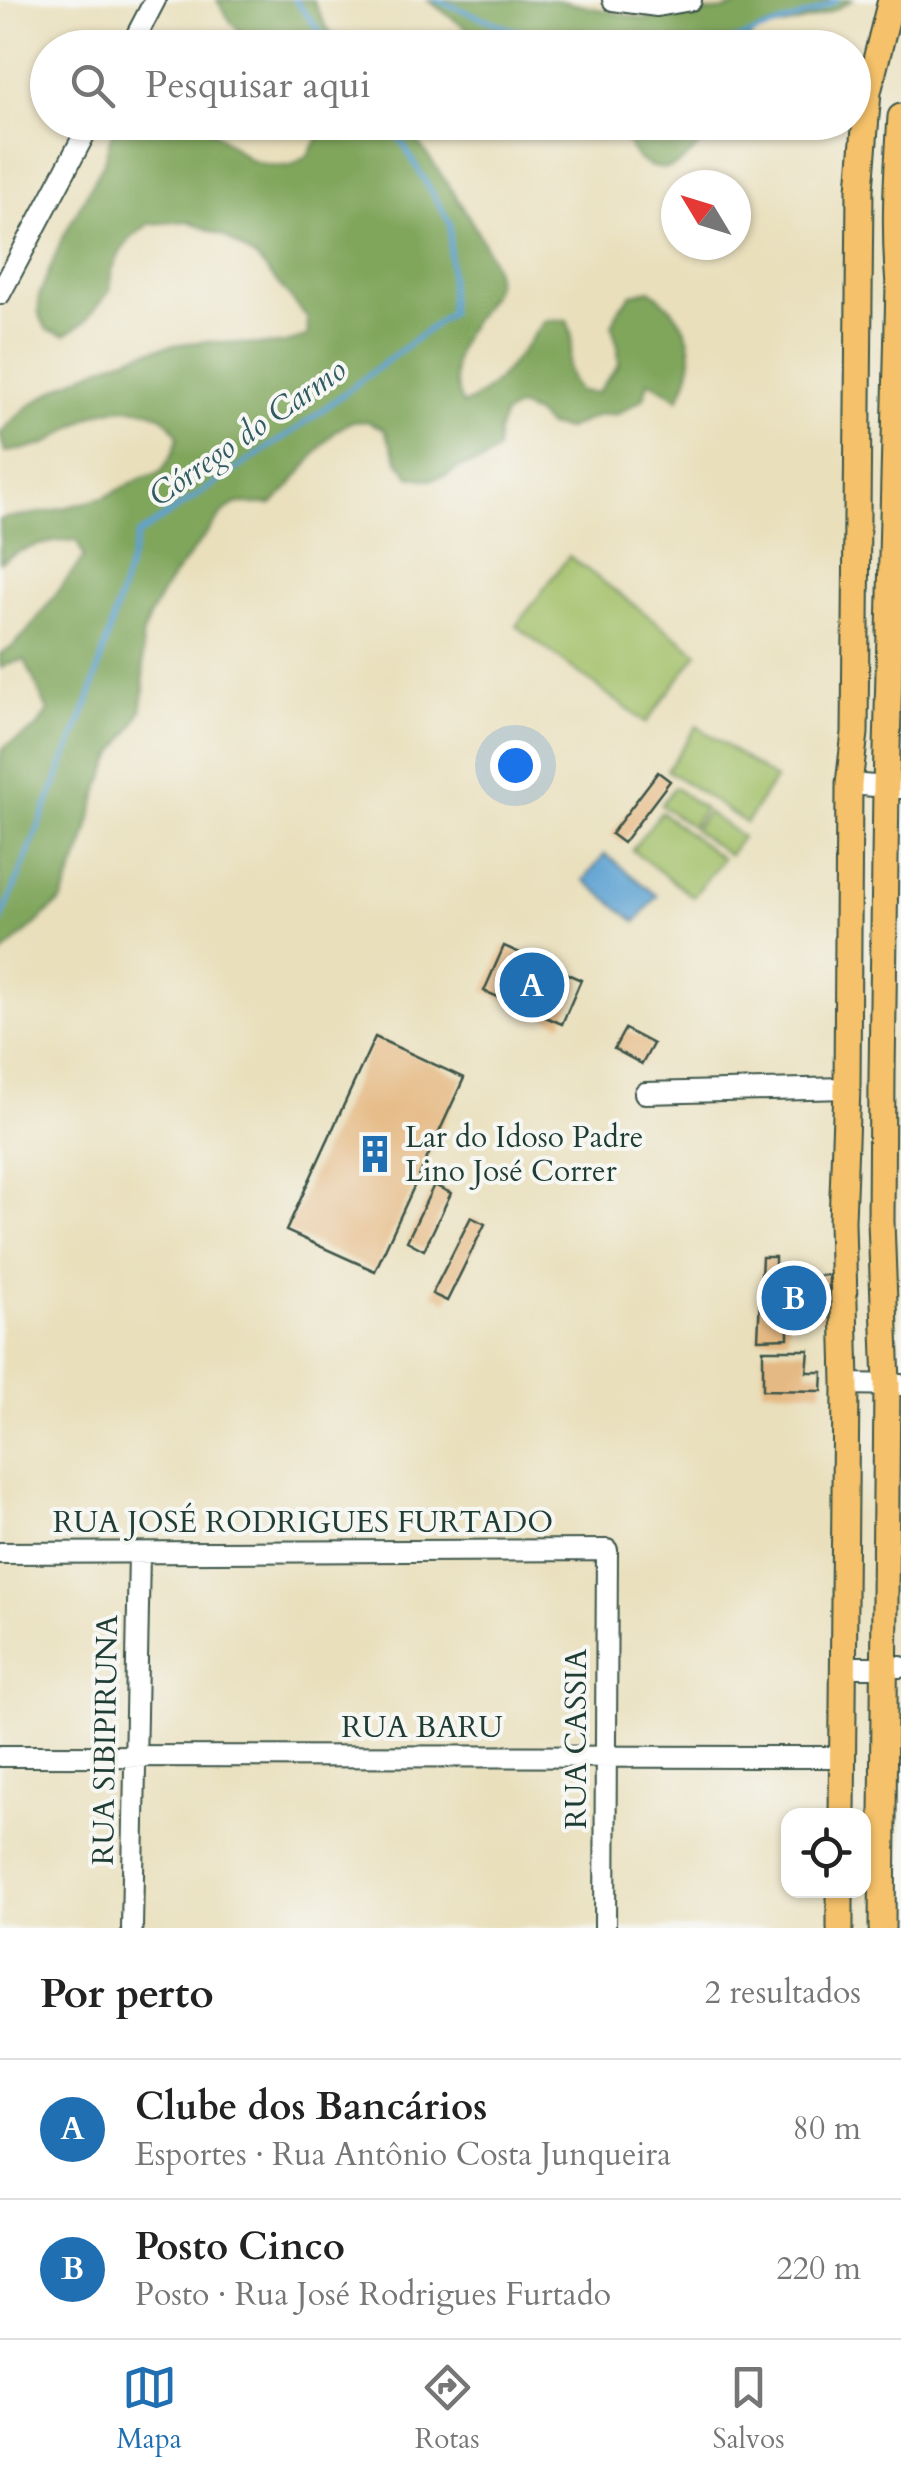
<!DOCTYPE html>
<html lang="pt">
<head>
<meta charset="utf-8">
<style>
  :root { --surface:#fff; --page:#f6f6f6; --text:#222; --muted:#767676; --line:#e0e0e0; --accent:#1f6fb2 }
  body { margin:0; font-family:Cardo,serif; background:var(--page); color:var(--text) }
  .controls { position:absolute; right:30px; bottom:30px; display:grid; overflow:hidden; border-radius:20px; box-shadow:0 2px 8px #0004 }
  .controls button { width:90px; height:90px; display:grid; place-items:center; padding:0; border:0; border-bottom:2px solid var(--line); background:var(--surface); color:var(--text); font:50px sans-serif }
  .compass { position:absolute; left:661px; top:170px; width:90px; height:90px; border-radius:50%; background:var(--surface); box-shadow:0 2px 8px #0004; rotate:308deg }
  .you { position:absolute; left:515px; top:765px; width:35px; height:35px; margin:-25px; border:8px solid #fff; border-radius:50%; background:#1a73e8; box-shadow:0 0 0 15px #1a73e833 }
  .badge { display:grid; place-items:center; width:65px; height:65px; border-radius:50%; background:var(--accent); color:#fff; font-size:32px; font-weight:700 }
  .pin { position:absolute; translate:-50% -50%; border:5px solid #fff; box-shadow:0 2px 10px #0006 }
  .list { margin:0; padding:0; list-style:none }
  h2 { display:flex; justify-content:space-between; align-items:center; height:130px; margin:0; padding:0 40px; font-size:42px }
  h2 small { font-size:32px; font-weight:400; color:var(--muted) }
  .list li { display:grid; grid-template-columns:65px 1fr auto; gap:30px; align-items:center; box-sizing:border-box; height:140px; padding:0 40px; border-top:2px solid var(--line) }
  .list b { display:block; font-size:38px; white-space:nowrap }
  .list p { margin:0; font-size:32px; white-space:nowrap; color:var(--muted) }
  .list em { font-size:32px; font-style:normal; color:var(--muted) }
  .icon { flex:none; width:55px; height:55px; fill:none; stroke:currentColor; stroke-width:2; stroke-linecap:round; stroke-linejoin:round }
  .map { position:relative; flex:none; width:901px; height:1928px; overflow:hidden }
  .search { position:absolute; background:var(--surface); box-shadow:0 2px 8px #0004; left:30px; right:30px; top:30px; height:110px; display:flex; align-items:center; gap:25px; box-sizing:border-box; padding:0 35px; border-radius:55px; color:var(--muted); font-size:38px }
  .sheet { height:410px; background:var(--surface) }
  nav { display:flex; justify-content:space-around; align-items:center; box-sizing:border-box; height:140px; border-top:2px solid var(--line); background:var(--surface); font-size:28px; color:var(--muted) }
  nav a { display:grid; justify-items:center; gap:5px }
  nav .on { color:var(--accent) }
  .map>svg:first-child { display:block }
  .green { fill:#a1bf66; stroke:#607e4d; stroke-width:2.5 }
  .forest { fill:#80a65b; stroke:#507248; stroke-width:2.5 }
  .water { fill:#5ca1d1; stroke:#3e6f82; stroke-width:2.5 }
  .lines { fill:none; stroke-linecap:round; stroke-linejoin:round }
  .stream { stroke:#5ca1d1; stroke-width:5 }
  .building { fill:#e5b983 }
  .minor-casing { stroke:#3d5548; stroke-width:24 }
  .major-casing { stroke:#3d5548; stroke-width:29 }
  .minor { stroke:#fff; stroke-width:20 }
  .major { stroke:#f5c16b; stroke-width:25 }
  .labels { text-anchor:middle; stroke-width:8; stroke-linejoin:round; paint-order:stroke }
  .poi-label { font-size:30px; fill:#1f3d34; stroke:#f6f6f2; text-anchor:start }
  .street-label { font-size:30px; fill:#1f3d34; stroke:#f6f6f2 }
  .water-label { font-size:32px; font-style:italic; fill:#315b63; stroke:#f6f6f2 }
</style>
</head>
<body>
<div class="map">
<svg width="901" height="1928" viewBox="0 0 901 1928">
  <rect width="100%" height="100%" fill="#f6f6f2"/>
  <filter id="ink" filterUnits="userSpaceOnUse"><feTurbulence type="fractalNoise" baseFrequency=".01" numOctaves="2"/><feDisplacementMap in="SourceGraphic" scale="20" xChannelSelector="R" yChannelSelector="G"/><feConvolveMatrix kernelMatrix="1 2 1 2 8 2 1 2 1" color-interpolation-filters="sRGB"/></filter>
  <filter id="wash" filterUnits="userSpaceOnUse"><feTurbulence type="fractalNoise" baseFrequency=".0048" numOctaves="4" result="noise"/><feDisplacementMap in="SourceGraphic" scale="40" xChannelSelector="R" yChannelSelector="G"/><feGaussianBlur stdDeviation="2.25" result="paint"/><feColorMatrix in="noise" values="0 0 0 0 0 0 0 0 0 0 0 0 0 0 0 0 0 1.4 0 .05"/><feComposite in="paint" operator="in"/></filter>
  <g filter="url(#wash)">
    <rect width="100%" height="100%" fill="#e9dfbb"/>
    <path class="green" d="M569,556l129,97 -52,70 -130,-97z
      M697,726l78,53 -29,44 -79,-53z
      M674,787l30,22 -12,18 -31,-22z
      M661,812l61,47 -29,38 -61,-47z
      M707,812l35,25 -13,18 -35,-25z"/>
    <path class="forest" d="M217,0h96l12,25 17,22h-87l-24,-25z
      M428,0h128l89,19 80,-9 25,-10h102c-16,10 -34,17 -52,22 -20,6 -46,4 -56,25h-253z
      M119,123h83l48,37 19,5 21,1 17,-10 10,-15 4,-18h82c21,26 95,127 93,157 -1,12 -11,24 -18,34 -22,29 -32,56 -15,91 36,-16 58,-55 82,-84l22,-1c1,3 5,15 5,18 0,26 -11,26 6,53l19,2 22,-29 -1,-18 -6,-20 7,-17 13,-15 18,-4c39,28 54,65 28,109l-14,-10 -16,-8 -4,17 -26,16 -19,1 -32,14 -19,-3 -13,-12 -16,-7 -15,8 -6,17 -1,18 -15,12 -19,4 -16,9 -18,5 -19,-4 -11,-14 -15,-33 -17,-8 -17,1 -14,9 -12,12 -36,46 -16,15h-38l-13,11 -53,68 -19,34 -7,20 2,55 -3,18 -7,15 -21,31 -14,33 -15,54 -22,57 -62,56v-197l3,-11 34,-20 11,-17 -23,-51 -19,4 -6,5v-15l12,-7 15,-15 57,-75 -7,-16c-28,-1 -54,6 -77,21v-43l47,-7 56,-14 37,-19 21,-7 11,-17 6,-17c-2,-4 -4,-10 -8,-14 -16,-19 -55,-19 -76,-9 -17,8 -32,21 -49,29 -13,5 -26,6 -40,8l-5,-18c9,-9 18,-19 28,-27 45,-32 117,-62 173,-65 37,-2 73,11 107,-7l-1,-18 -50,-58 -33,-23 -36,-15 -39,3 -17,13 -11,14 -9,19 -2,21 -27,32 -18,12 -18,-5 -8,-16v-18l23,-57 41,-75 11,-38z
      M626,123v-1l91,1c-10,12 -20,27 -33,37 -21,18 -51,5 -57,-21 -2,-5 -1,-11 -1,-16z"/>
    <path class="water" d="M605,854l52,42 -21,26 -52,-42z"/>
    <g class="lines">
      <path class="stream" d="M295,0l38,48
        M436,0l80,31 80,17
        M713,48l101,-36 23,-12
        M0,924l89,-224 49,-165 163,-109 149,-113v-90l-60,-101"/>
    </g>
    <g id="blocks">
      <path class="building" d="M658,772l12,9 -47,62 -12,-9z
        M504,946l77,34 -19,44 -78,-33z
        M625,1029l28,15 -11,20 -28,-15z
        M375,1037l89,41 -89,193 -89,-40z
        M434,1185l17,8 -27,57 -17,-9z
        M471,1217l14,7 -38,77 -15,-7z
        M762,1257h13v22l54,-4 -1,43 -40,1v19l-30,1z
        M763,1350h46l-2,22h16l-1,19 -59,-1z"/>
    </g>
  </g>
  <g filter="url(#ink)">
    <use href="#blocks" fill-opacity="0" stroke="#3d5548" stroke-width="2.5"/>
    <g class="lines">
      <g class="minor-casing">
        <path id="minor" d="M613,0l44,6 34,-6
          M130,48l25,-48
          M0,294l91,-172
          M849,784l52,4
          M645,1093l202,-5
          M846,1384l55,1
          M0,1553l607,-3 -2,378
          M845,1667h56
          M0,1756l843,1
          M132,1928l7,-375"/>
      </g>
      <g class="major-casing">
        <path id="major" d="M842,1816l4,-432 -4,-163 5,-133 2,-304 6,-51 5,-544 8,-97 23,-92
          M840,1928v-38
          M882,1928l5,-544 -6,-163 1,-145 4,-288 13,-503c-5,-56 -2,-112 2,-168"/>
      </g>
      <use href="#minor" class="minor"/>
      <use href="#major" class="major"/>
    </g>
  </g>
  <defs>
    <g id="building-bare" transform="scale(3)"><path d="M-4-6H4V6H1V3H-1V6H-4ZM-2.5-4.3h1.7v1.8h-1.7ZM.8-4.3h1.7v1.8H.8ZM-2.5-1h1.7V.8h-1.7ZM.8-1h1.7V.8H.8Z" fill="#1f6fb2" stroke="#f6f6f2" stroke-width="2.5" paint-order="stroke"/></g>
  </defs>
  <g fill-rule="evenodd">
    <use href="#building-bare" x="375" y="1154"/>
  </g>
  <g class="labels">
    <g class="poi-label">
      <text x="405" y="1147">Lar do Idoso Padre<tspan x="405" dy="34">Lino José Correr</tspan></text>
    </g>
    <g class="street-label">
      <text x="303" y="1532">RUA JOSÉ RODRIGUES FURTADO</text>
      <text x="422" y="1737">RUA BARU</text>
      <text transform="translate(576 1739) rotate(-90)" y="10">RUA CASSIA</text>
      <text transform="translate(105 1740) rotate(-89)" y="10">RUA SIBIPIRUNA</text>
    </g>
    <g class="water-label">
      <text transform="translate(247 432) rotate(-35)" y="11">Córrego do Carmo</text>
    </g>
  </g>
</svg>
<div class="controls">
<button><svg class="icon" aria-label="locate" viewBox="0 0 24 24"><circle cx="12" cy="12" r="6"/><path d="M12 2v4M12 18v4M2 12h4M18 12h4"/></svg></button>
</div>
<svg class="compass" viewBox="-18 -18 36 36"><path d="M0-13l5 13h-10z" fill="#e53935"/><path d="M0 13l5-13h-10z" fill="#767676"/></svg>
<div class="you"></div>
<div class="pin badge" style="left:532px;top:985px">A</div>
<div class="pin badge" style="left:794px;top:1298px">B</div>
<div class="search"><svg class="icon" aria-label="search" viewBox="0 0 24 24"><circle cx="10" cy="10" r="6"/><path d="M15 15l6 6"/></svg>Pesquisar aqui</div>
</div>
<section class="sheet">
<h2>Por perto<small>2 resultados</small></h2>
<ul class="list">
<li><span class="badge">A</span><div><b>Clube dos Bancários</b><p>Esportes · Rua Antônio Costa Junqueira</p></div><em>80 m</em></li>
<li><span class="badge">B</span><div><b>Posto Cinco</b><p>Posto · Rua José Rodrigues Furtado</p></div><em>220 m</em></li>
</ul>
</section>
<nav>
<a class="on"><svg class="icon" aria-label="map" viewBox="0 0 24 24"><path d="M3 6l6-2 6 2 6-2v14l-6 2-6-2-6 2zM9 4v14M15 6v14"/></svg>Mapa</a>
<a><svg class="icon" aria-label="directions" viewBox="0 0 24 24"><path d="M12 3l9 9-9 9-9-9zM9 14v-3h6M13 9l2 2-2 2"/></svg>Rotas</a>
<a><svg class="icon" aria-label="saved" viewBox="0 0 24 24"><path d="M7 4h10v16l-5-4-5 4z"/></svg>Salvos</a>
</nav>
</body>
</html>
